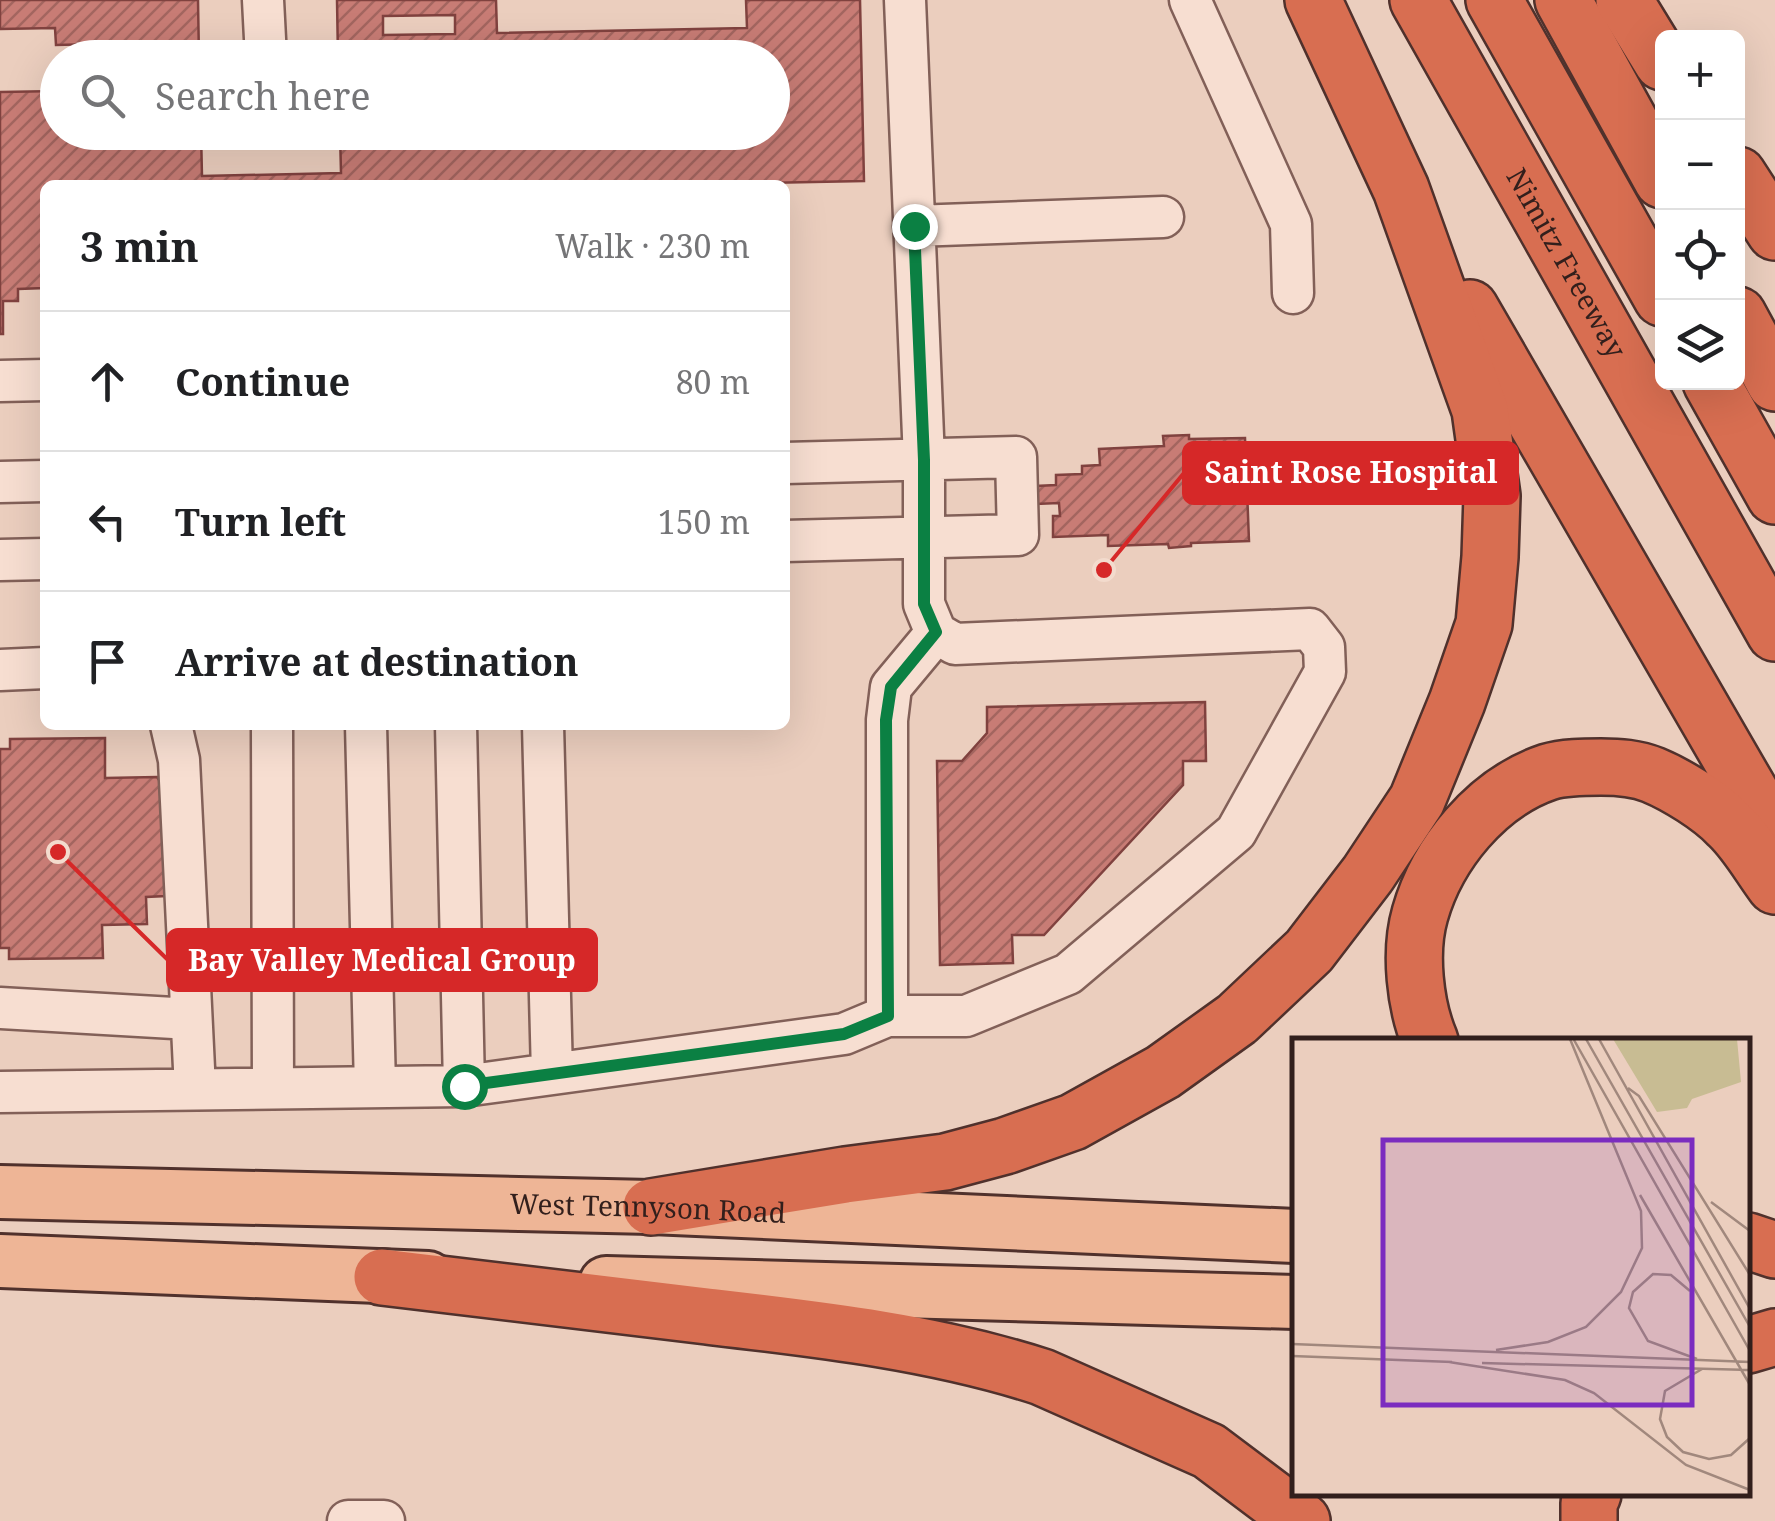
<!DOCTYPE html>
<html lang="en">
<head>
<meta charset="utf-8">
<style>
  :root { --surface:#fff; --page:#f6f6f6; --text:#202124; --muted:#757577; --line:#e0e0e0 }
  body { margin:0; font-family:"Noto Serif",serif; background:var(--page); color:var(--text) }
  .controls { position:absolute; right:30px; top:30px; display:grid; overflow:hidden; border-radius:15px; box-shadow:0 10px 40px #0002 }
  .controls button { width:90px; height:90px; display:grid; place-items:center; padding:0; border:0; border-bottom:2px solid var(--line); background:var(--surface); color:var(--text); font:50px sans-serif }
  .stop { position:absolute; width:30px; height:30px; margin:-22px; border:8px solid #0b8043; border-radius:50%; background:#fff }
  .stop.end { background:#0b8043; border-color:#fff; box-shadow:0 2px 10px #0008 }
  .list { margin:0; padding:0; list-style:none }
  h2 { display:flex; justify-content:space-between; align-items:center; height:130px; margin:0; padding:0 40px; font-size:42px }
  h2 small { font-size:32px; font-weight:400; color:var(--muted) }
  .list li { display:grid; grid-template-columns:65px 1fr auto; gap:30px; align-items:center; box-sizing:border-box; height:140px; padding:0 40px; border-top:2px solid var(--line) }
  .list b { display:block; font-size:38px; white-space:nowrap }
  .list em { font-size:32px; font-style:normal; color:var(--muted) }
  .icon { flex:none; width:55px; height:55px; fill:none; stroke:currentColor; stroke-width:2; stroke-linecap:round; stroke-linejoin:round }
  .map { position:relative; flex:none; width:1775px; height:1521px; overflow:hidden }
  .search { position:absolute; background:var(--surface); box-shadow:0 10px 40px #0002; left:40px; top:40px; width:750px; height:110px; display:flex; align-items:center; gap:25px; box-sizing:border-box; padding:0 35px; border-radius:55px; color:var(--muted); font-size:38px }
  .panel { position:absolute; background:var(--surface); box-shadow:0 10px 40px #0002; left:40px; top:180px; width:750px; height:550px; border-radius:15px }
  .map>svg:first-child { display:block }
  .building { fill:url(#building-hatch); stroke:#80423f; stroke-width:2.5; fill-rule:evenodd }
  .lines { fill:none; stroke-linecap:round; stroke-linejoin:round }
  .minor-casing { stroke:#826058; stroke-width:45 }
  .major-casing { stroke:#50312c; stroke-width:58 }
  .highway-casing { stroke:#50312c; stroke-width:60 }
  .minor { stroke:#f7ded1; stroke-width:40 }
  .major { stroke:#eeb596; stroke-width:52 }
  .highway { stroke:#d86e51; stroke-width:55 }
  .route { stroke:#0b8043; stroke-width:12 }
  .labels { text-anchor:middle; stroke-width:8; stroke-linejoin:round; paint-order:stroke }
  .street-label { font-size:28px; fill:#321f1c; stroke:#f3dbcd }
  .inset-road { fill:none; stroke:#a1887d; stroke-width:2.5 }
  .view { fill:#7b2cbf; fill-opacity:0.15; stroke:#7b2cbf; stroke-width:5 }
  .inset-edge { fill:none; stroke:#321f1c; stroke-width:5 }
  .leader { fill:none; stroke:#d62828; stroke-width:4 }
  .callout-dot { fill:#d62828; stroke:#f3dbcd; stroke-width:4 }
  .callout { fill:#d62828; stroke:#d62828; stroke-width:4 }
  .callout-label { font-size:30px; text-anchor:middle; font-weight:bold; fill:#fff }
</style>
</head>
<body>
<div class="map">
<svg width="1775" height="1521" viewBox="0 0 1775 1521">
  <defs>
    <pattern id="building-hatch" width="6" height="6" patternUnits="userSpaceOnUse" patternTransform="scale(2.5)"><rect width="6" height="6" fill="#c87c75"/><path d="M-1 1l2-2M0 6l6-6M5 7l2-2" fill="none" stroke="#a3655f"/></pattern>
  </defs>
  <rect width="100%" height="100%" fill="#ebcebe"/>
  <path class="building" d="M0,0h198l1,58h-15v-16l-128,3 -1,-17 -55,1z
    M337,0h159l1,33 250,-5 -1,-28h114l4,181 -108,2v2h-711v103l-27,1v12h-15v33h-3v-242l58,-1v41h143l1,44 139,-3 -1,-41h432v-74h-434zM455,15v19l-72,1v-19z
    M1189,435v4l56,-1 4,103 -58,2v3l-22,2 -1,-4 -60,2v-11l-55,2v-21h7l-1,-13 -23,1v-18l20,-1v-10l26,-1v-8l18,-1 -1,-16 65,-3 -1,-10z
    M1205,702l1,59h-23v24l-139,150h-32l1,28 -73,2 -3,-204h25l25,-28v-26z
    M105,738v40l52,-1 8,12 1,107 -20,1 1,27 -45,1 1,33 -94,1v-11h-9v-199h10v-10z"/>
  <g class="lines">
    <g class="minor-casing">
      <path id="minor" d="M263,0l3,58
        M1190,0l101,224 2,69
        M914,226l249,-9
        M0,381l45,-1
        M785,463l231,-6 2,78 -233,6
        M0,482l45,-1
        M0,560l45,-1
        M0,670l45,-2
        M171,725l8,35 16,329
        M272,725l1,363
        M366,725l9,362
        M456,725l8,361
        M543,725l9,349
        M0,1008l191,11
        M887,1016v-296l4,-33 45,-54
        M0,1092l464,-6 380,-52 43,-18h79l102,-42 168,-142 89,-160 -1,-25 -14,-18 -355,15 -19,-11 -12,-29v-144l-19,-460
        M348,1521h36"/>
    </g>
    <g class="major-casing">
      <g id="major">
        <path id="s1" d="M0,1192l651,15 644,29"/>
        <path d="M0,1261l428,17"/>
        <path d="M606,1283l689,19"/>
      </g>
    </g>
    <g class="highway-casing">
      <g id="highway">
        <path id="s2" d="M1418,0l357,633"/>
        <path d="M1494,0l168,298"/>
        <path d="M1563,0l99,180"/>
        <path d="M1624,0l38,62"/>
        <path d="M1738,175l37,57"/>
        <path d="M1470,308l305,527"/>
        <path d="M1738,315l37,68"/>
        <path d="M1711,382l64,114"/>
        <path d="M1430,1041c-15,-35 -21,-89 -10,-127 17,-60 66,-121 128,-142 16,-5 36,-5 53,-5 18,0 35,1 52,8 24,10 58,31 76,50 18,17 31,41 46,61"/>
        <path d="M651,1207l194,-32 100,-13 60,-16 68,-24 90,-50 74,-53 72,-68 59,-77 49,-74 40,-98 27,-78 6,-67 2,-61 -12,-86 -79,-221 -88,-189"/>
        <path d="M1748,1241l27,9"/>
        <path d="M382,1277c108,13 216,26 325,39 112,13 227,26 335,61l167,74 93,70"/>
        <path d="M1748,1345l27,-8"/>
        <path d="M1589,1521v-18l4,-9"/>
      </g>
    </g>
    <use href="#minor" class="minor"/>
    <use href="#major" class="major"/>
    <use href="#highway" class="highway"/>
  </g>
  <g class="lines">
    <path class="route" d="M464,1086l380,-52 44,-18 -2,-296 5,-33 45,-55 -12,-28v-144l-10,-234"/>
  </g>
  <g class="labels">
    <g class="street-label">
      <text dy="10" stroke="none"><textPath href="#s2" startOffset="302">Nimitz Freeway</textPath></text>
      <text dy="10" stroke="none"><textPath href="#s1" startOffset="648">West Tennyson Road</textPath></text>
    </g>
  </g>
  <g transform="translate(1292 1038)">
    <rect width="458" height="458" fill="#ebcebe"/>
    <path d="M321,1h124l4,43 -49,17 -5,9 -30,4z" fill="#c8bc93"/>
    <path class="inset-road" d="M294,1l164,288M307,1l151,270M282,2l176,311M336,50l11,8 111,179M348,157l110,190M419,164l39,29M398,253l-19,-16 -18,-1 -20,18 -4,16 19,33 49,18M0,306l458,18M204,312l52,-8 38,-15 35,-35 21,-44 -1,-37 -71,-172M0,318l160,6M157,324l116,18 29,13 92,72 64,25M190,325l268,7M410,331l-37,22 -5,28 7,18 16,15 26,7 22,-4 19,-17"/>
    <path class="view" d="M91,102h309v265h-309z"/>
    <rect width="458" height="458" class="inset-edge"/>
  </g>
  <path class="leader" d="M1104 570L1184 473M58 852L168 960"/>
  <g class="callout-dot">
    <circle cx="1104" cy="570" r="10"/>
    <circle cx="58" cy="852" r="10"/>
  </g>
  <g class="callout">
    <rect x="1184" y="443" width="333" height="60" rx="10"/>
    <rect x="168" y="930" width="428" height="60" rx="10"/>
  </g>
  <g class="callout-label">
    <text x="1351" y="483">Saint Rose Hospital</text>
    <text x="382" y="971">Bay Valley Medical Group</text>
  </g>
</svg>
<div class="controls">
<button>+</button>
<button>−</button>
<button><svg class="icon" aria-label="locate" viewBox="0 0 24 24"><circle cx="12" cy="12" r="6"/><path d="M12 2v4M12 18v4M2 12h4M18 12h4"/></svg></button>
<button><svg class="icon" aria-label="layers" viewBox="0 0 24 24"><path d="M12 4l9 5-9 5-9-5zM3 14l9 5 9-5"/></svg></button>
</div>
<div class="stop" style="left:464px;top:1086px"></div>
<div class="stop end" style="left:914px;top:226px"></div>
<div class="search"><svg class="icon" aria-label="search" viewBox="0 0 24 24"><circle cx="10" cy="10" r="6"/><path d="M15 15l6 6"/></svg>Search here</div>
<section class="panel">
<h2>3 min<small>Walk · 230 m</small></h2>
<ul class="list">
<li><svg class="icon" aria-label="ahead" viewBox="0 0 24 24"><path d="M12 20V5M6 11l6-6 6 6"/></svg><div><b>Continue</b></div><em>80 m</em></li>
<li><svg class="icon" aria-label="left" viewBox="0 0 24 24"><path d="M17 20v-9H6M10 6l-5 5 5 5"/></svg><div><b>Turn left</b></div><em>150 m</em></li>
<li><svg class="icon" aria-label="arrive" viewBox="0 0 24 24"><path d="M6 21V4h12l-3 4 3 4H6"/></svg><div><b>Arrive at destination</b></div></li>
</ul>
</section>
</div>
</body>
</html>
